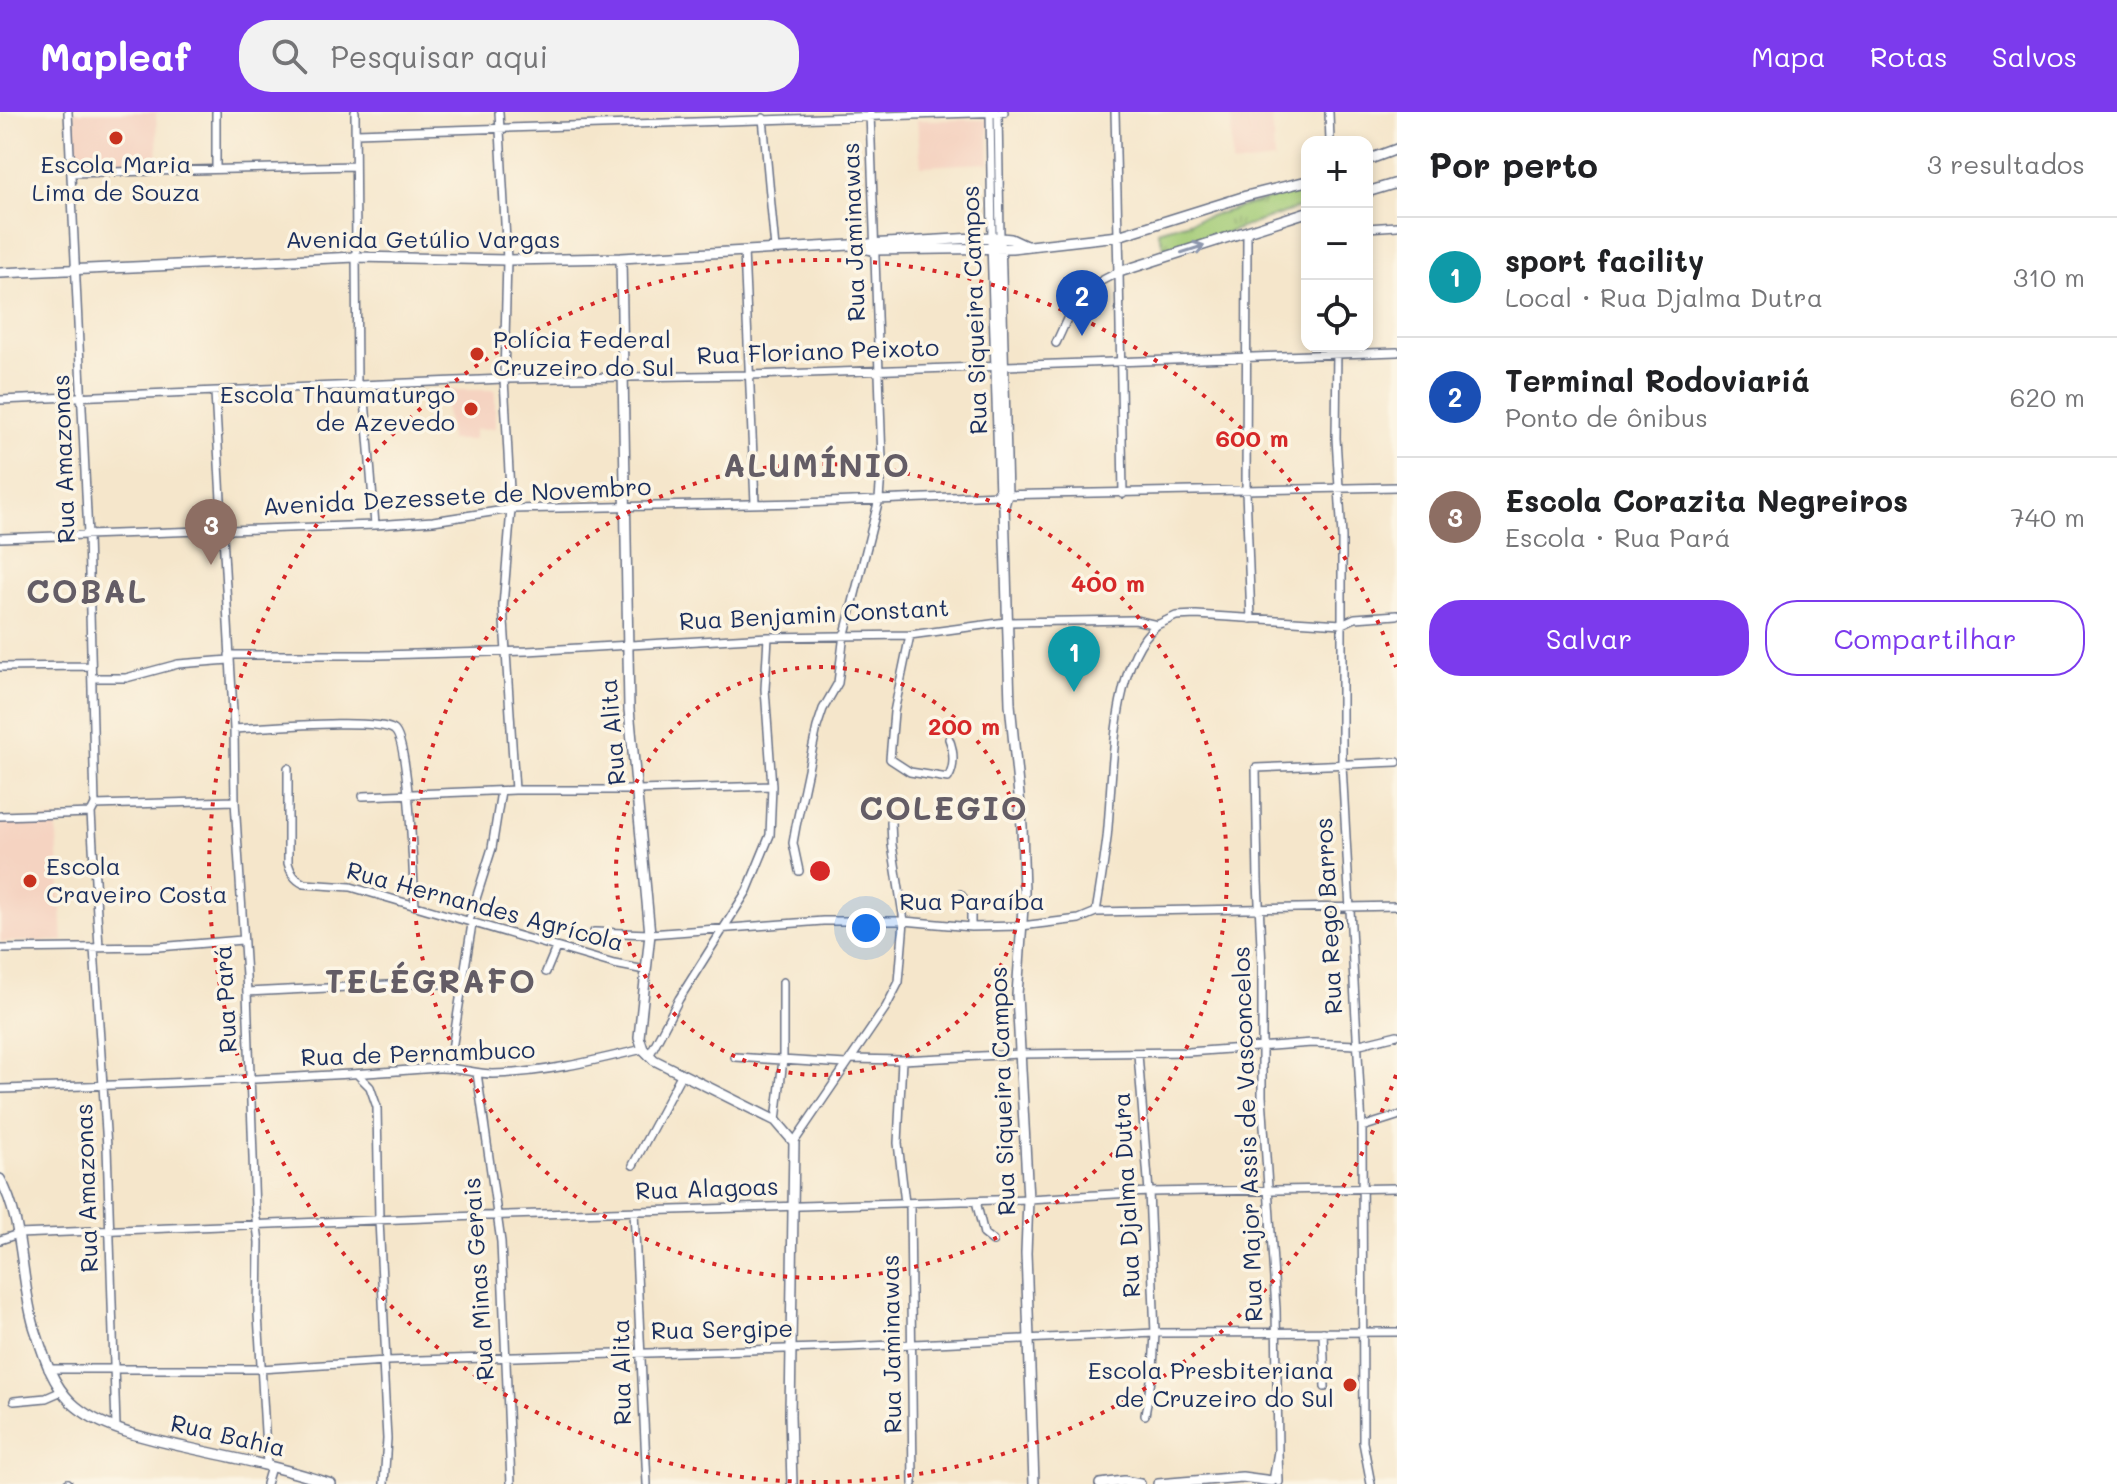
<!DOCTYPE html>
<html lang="pt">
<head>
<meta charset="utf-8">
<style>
  :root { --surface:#fff; --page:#f2f2f2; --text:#202124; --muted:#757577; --line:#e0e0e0; --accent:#7c3aed }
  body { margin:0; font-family:Mali,sans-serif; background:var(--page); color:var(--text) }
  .controls { position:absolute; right:24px; top:24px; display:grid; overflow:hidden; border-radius:16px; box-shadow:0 4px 12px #0003 }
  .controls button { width:72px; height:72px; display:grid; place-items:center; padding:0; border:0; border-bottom:2px solid var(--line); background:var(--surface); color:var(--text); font:40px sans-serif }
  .you { position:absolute; left:866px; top:816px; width:28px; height:28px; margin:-20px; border:6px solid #fff; border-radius:50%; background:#1a73e8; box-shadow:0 0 0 12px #1a73e833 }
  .badge { display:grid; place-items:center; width:52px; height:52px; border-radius:50%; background:var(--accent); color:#fff; font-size:26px; font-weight:700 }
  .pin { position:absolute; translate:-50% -66px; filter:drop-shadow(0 2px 4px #0008) }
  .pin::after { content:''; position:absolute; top:42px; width:28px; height:24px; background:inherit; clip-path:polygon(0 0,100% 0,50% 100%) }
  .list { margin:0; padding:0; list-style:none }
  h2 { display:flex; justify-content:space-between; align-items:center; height:104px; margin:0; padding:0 32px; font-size:34px }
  h2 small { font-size:26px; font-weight:400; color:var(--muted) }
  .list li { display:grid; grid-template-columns:52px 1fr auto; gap:24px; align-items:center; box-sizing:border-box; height:120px; padding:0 32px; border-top:2px solid var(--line) }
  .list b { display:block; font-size:30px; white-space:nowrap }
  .list p { margin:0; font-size:26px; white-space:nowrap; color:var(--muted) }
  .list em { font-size:26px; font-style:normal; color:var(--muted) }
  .actions { display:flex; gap:16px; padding:24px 32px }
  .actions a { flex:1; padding:18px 0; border:2px solid var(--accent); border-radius:32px; text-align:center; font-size:28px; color:var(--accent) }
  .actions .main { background:var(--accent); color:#fff }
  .icon { flex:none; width:44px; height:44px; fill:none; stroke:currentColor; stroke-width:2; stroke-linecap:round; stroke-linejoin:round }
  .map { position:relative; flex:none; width:1397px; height:1372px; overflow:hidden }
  header { display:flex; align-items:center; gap:48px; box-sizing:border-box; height:112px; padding:0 40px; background:var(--accent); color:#fff }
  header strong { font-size:38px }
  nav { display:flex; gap:44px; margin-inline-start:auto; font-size:28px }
  .search { width:560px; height:72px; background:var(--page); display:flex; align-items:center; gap:20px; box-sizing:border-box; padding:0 28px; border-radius:32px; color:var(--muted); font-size:30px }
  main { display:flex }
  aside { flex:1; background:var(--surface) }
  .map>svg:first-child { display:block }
  .built { fill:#f5d3c1 }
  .park { fill:url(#park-tufts); stroke:#5f7d6a; stroke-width:2 }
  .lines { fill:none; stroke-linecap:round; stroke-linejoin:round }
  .street-casing { stroke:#676f84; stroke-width:10 }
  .secondary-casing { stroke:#676f84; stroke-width:12 }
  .street { stroke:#fff; stroke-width:7 }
  .secondary { stroke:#fff; stroke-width:9 }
  .oneway { stroke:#8d97ae }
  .ring { fill:none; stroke:#d62828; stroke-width:4; stroke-dasharray:4 8 }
  .poi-dot { fill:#c8321e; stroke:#fcf5e5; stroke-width:3 }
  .labels { text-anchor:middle; stroke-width:7; stroke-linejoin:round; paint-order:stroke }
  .poi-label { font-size:24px; fill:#1b2f5e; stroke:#fcf5e5; text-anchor:start }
  .street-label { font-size:24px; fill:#1b2f5e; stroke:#fcf5e5 }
  .district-label { font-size:32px; font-weight:bold; letter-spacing:2px; fill:#645d66; stroke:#fcf5e5 }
  .centre { fill:#d62828; stroke:#fcf5e5; stroke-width:4 }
  .ring-label { font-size:24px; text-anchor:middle; font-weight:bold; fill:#d62828; stroke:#fcf5e5; stroke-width:7; stroke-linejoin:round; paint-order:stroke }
</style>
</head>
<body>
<header>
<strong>Mapleaf</strong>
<div class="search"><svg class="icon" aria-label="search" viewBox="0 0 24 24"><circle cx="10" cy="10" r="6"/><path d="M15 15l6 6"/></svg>Pesquisar aqui</div>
<nav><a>Mapa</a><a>Rotas</a><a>Salvos</a></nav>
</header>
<main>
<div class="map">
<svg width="1397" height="1372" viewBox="0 0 1397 1372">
  <defs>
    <pattern id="park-tufts" width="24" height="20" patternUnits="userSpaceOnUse" patternTransform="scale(2)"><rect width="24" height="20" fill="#a3cb76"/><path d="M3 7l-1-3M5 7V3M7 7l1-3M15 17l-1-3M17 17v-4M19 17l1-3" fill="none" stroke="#84a564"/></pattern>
  </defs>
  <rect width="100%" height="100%" fill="#fcf5e5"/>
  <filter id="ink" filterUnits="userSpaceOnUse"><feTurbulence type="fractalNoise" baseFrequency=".0125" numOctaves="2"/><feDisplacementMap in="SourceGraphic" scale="16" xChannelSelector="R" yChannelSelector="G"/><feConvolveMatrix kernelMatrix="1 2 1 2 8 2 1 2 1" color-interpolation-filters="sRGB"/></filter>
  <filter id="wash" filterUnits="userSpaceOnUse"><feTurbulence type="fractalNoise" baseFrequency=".006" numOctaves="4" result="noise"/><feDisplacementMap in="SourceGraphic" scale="32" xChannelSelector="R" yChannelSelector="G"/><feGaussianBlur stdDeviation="1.8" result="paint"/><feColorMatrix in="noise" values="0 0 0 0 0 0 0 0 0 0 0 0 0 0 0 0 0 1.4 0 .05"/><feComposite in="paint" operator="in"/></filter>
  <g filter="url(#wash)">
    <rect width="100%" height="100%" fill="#f5e6cb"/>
    <path class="built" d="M74,0h82l2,53 -81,1z
      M1231,0h41l2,48 -42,5z
      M917,8h71l1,43 -68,3z
      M444,278h51v38l-21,2v10h-24z
      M56,707l7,122 -63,1v-121z"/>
    <path class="park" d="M1307,76v17l-81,28 -61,17 -7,-19z"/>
  </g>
  <g filter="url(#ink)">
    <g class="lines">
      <g class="street-casing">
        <path id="street" d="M68,0l20,423 7,270 -4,8 8,134
          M355,0l2,275
          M499,0l8,148 -3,119 7,130 -8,97 12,184
          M990,0l2,125
          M998,0l2,125
          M1115,0l3,124
          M1329,0l1,30
          M763,6l12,131
          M356,21l648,-21
          M216,57v-57
          M71,61l283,-7
          M1367,116l30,-2
          M1247,120l-1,259 5,128
          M744,139l11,252
          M1056,231c20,-42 17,-50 63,-71l4,222
          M1337,234l-1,92 6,99v228l20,362 1,315 8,42
          M364,275l11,138
          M215,281l19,336 1,72 12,191 8,219 4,31 -1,72 9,151
          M0,288l504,-21 246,-4 647,-23
          M0,426l375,-13 58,-4 78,-12 292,-6 197,-8 397,-8
          M845,522l34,-135 3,-39 -12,-347
          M910,523l-16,77 -4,47 20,13 38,6c7,-11 6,-27 1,-39
          M229,543h150l148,-4 241,-14 142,-2 96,-13 129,-2 22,5 19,-9 20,-1 146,9 13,-6 42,-3
          M0,555l91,-1
          M92,566h34l52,-14 51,-4
          M234,617c27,-1 142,-12 160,1 16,11 19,149 21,176
          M288,656v95c3,10 6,16 16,21l47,3 263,77 31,6
          M363,684l152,-6h123l134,-4
          M95,693l140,-4
          M0,704l91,-3
          M799,759l-6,-28 3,-17 21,-99 6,-18 15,-26 6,-49
          M960,782l11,13v20
          M1096,800c4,-24 8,-49 11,-74 6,-56 3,-176 50,-213
          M469,809l23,-73 9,-57
          M594,820l56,2 173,-13h81l67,6 50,-1 58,-7 17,-7 301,-6
          M94,836l13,199 9,280
          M0,837l158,-2 84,-7
          M546,860l10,-24
          M247,880l161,-8h55
          M1138,942l11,138 6,141 -2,36 -8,46
          M649,944l30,-57 68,-108 23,-56 2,-49 -7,-97 3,-52
          M735,945l111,7
          M850,947l52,1 118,-6 168,-2 124,-9 44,2 41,-10
          M902,948l-4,83 7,60
          M449,956l23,-144
          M477,961l24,169 10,242
          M358,963l12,12 7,20 2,113 7,141
          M0,977c146,-5 292,-10 438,-21 19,-1 37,6 55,6 51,-1 100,-13 150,-25
          M776,1009l7,-62v-77
          M1362,1015l35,-11
          M794,1030l92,-135 13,-25 5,-61 -12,-76 -1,-23
          M633,1053l48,-90
          M976,1089l8,33 9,7
          M910,1091l3,281
          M634,1099l13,273
          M0,1128l18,-6 460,-18 550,-17 121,-7 248,-4
          M1323,1220l2,55
          M383,1249l4,78 -3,45
          M48,1257h212l126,-8 463,-14 306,-14 242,-1
          M14,1289l32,-3 16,-7
          M1278,1341l1,29
          M1273,1369l5,-30 -2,-142 -14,-213v-129l-4,-86 -2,-113 141,-6
          M67,1372l1,-1
          M266,1372l5,-17"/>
      </g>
      <g class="secondary-casing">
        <path id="secondary" d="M1367,48l30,-11
          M1367,80l30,-9
          M1118,124l1,36 188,-60
          M1000,125l7,258 -3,11 6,198 12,122 2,66 -7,103 11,204 -2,54 8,231
          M992,130l8,253 4,11
          M858,135l15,3 139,-2 106,-12 128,-40 61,-15
          M621,146l8,451 21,225 -11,103 4,12 11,11 122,61 18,21 -4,273 2,69
          M0,161l356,-16 151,3 114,-2 371,-21 19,2 15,7
          M0,1067c24,41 20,100 34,147 9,27 16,55 37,76 32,31 94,40 136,50 42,9 83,18 124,32
          M1100,1372l24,-3 16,3
          M1158,1372l84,-7 30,4"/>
      </g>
      <use href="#street" class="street"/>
      <use href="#secondary" class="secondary"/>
    </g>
    <defs><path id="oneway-shaft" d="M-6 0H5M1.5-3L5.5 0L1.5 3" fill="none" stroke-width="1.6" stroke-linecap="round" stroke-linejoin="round" transform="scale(2)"/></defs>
    <use class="oneway" href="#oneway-shaft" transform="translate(1193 137) rotate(-18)"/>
  </g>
  <g class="ring">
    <circle cx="820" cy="759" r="204"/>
    <circle cx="820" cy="759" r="407"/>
    <path d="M1396 963A611 611 0 1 1 1396 555"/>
  </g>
  <g class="poi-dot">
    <circle cx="116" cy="26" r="8"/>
    <circle cx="477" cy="242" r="8"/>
    <circle cx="471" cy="297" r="8"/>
    <circle cx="30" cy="769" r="8"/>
    <circle cx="1350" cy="1273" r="8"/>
  </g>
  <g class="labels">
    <g class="poi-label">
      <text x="116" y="61" text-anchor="middle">Escola Maria<tspan x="116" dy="28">Lima de Souza</tspan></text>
      <text x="493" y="236">Polícia Federal<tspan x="493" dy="28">Cruzeiro do Sul</tspan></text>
      <text x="455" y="291" text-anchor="end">Escola Thaumaturgo<tspan x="455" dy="28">de Azevedo</tspan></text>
      <text x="46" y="763">Escola<tspan x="46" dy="28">Craveiro Costa</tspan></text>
      <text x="1334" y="1267" text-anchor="end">Escola Presbiteriana<tspan x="1334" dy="28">de Cruzeiro do Sul</tspan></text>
    </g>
    <g class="street-label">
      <text transform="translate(854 120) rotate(-92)" y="8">Rua Jaminawas</text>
      <text x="423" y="136">Avenida Getúlio Vargas</text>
      <text transform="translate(975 198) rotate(-92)" y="8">Rua Siqueira Campos</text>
      <text transform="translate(818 240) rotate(-2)" y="8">Rua Floriano Peixoto</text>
      <text transform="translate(64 347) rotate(-92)" y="8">Rua Amazonas</text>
      <text transform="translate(457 385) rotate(-3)" y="8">Avenida Dezessete de Novembro</text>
      <text transform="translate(814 503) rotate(-3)" y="8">Rua Benjamin Constant</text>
      <text transform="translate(613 620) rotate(-95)" y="8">Rua Alita</text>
      <text x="972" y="798">Rua Paraíba</text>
      <text transform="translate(485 795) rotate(15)" y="8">Rua Hernandes Agrícola</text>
      <text transform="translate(1329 804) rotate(-93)" y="8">Rua Rego Barros</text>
      <text transform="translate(226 887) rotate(-93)" y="8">Rua Pará</text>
      <text transform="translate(418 942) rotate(-2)" y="8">Rua de Pernambuco</text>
      <text transform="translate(1003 979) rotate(-92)" y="8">Rua Siqueira Campos</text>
      <text transform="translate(1248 1022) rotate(-92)" y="8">Rua Major Assis de Vasconcelos</text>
      <text transform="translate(87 1076) rotate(-92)" y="8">Rua Amazonas</text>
      <text transform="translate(707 1077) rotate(-2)" y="8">Rua Alagoas</text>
      <text transform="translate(1127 1083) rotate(-93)" y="8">Rua Djalma Dutra</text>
      <text transform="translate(479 1167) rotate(-94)" y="8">Rua Minas Gerais</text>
      <text transform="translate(722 1218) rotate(-1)" y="8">Rua Sergipe</text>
      <text transform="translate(892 1232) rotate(-91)" y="8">Rua Jaminawas</text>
      <text transform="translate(622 1260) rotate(-91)" y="8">Rua Alita</text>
      <text transform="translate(228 1324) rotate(13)" y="8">Rua Bahia</text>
    </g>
    <g class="district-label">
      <text x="817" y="365">ALUMÍNIO</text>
      <text x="87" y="491">COBAL</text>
      <text x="944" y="708">COLEGIO</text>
      <text x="431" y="881">TELÉGRAFO</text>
    </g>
  </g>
  <circle cx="820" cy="759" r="12" class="centre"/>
  <g class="ring-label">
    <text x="1252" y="335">600 m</text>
    <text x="1108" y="480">400 m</text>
    <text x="964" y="623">200 m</text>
  </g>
</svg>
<div class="controls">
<button>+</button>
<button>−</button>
<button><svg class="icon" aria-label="locate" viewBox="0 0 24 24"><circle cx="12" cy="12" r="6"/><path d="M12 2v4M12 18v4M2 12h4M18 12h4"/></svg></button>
</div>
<div class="you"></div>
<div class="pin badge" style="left:1074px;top:580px;background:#0f9aa8">1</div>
<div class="pin badge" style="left:1082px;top:224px;background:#1a4fb4">2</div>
<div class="pin badge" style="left:211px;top:453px;background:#8d6e63">3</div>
</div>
<aside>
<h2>Por perto<small>3 resultados</small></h2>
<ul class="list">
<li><span class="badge" style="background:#0f9aa8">1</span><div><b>sport facility</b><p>Local · Rua Djalma Dutra</p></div><em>310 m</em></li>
<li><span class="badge" style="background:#1a4fb4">2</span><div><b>Terminal Rodoviariá</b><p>Ponto de ônibus</p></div><em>620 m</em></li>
<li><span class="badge" style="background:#8d6e63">3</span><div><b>Escola Corazita Negreiros</b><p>Escola · Rua Pará</p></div><em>740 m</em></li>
</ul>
<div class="actions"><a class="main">Salvar</a><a>Compartilhar</a></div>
</aside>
</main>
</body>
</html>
